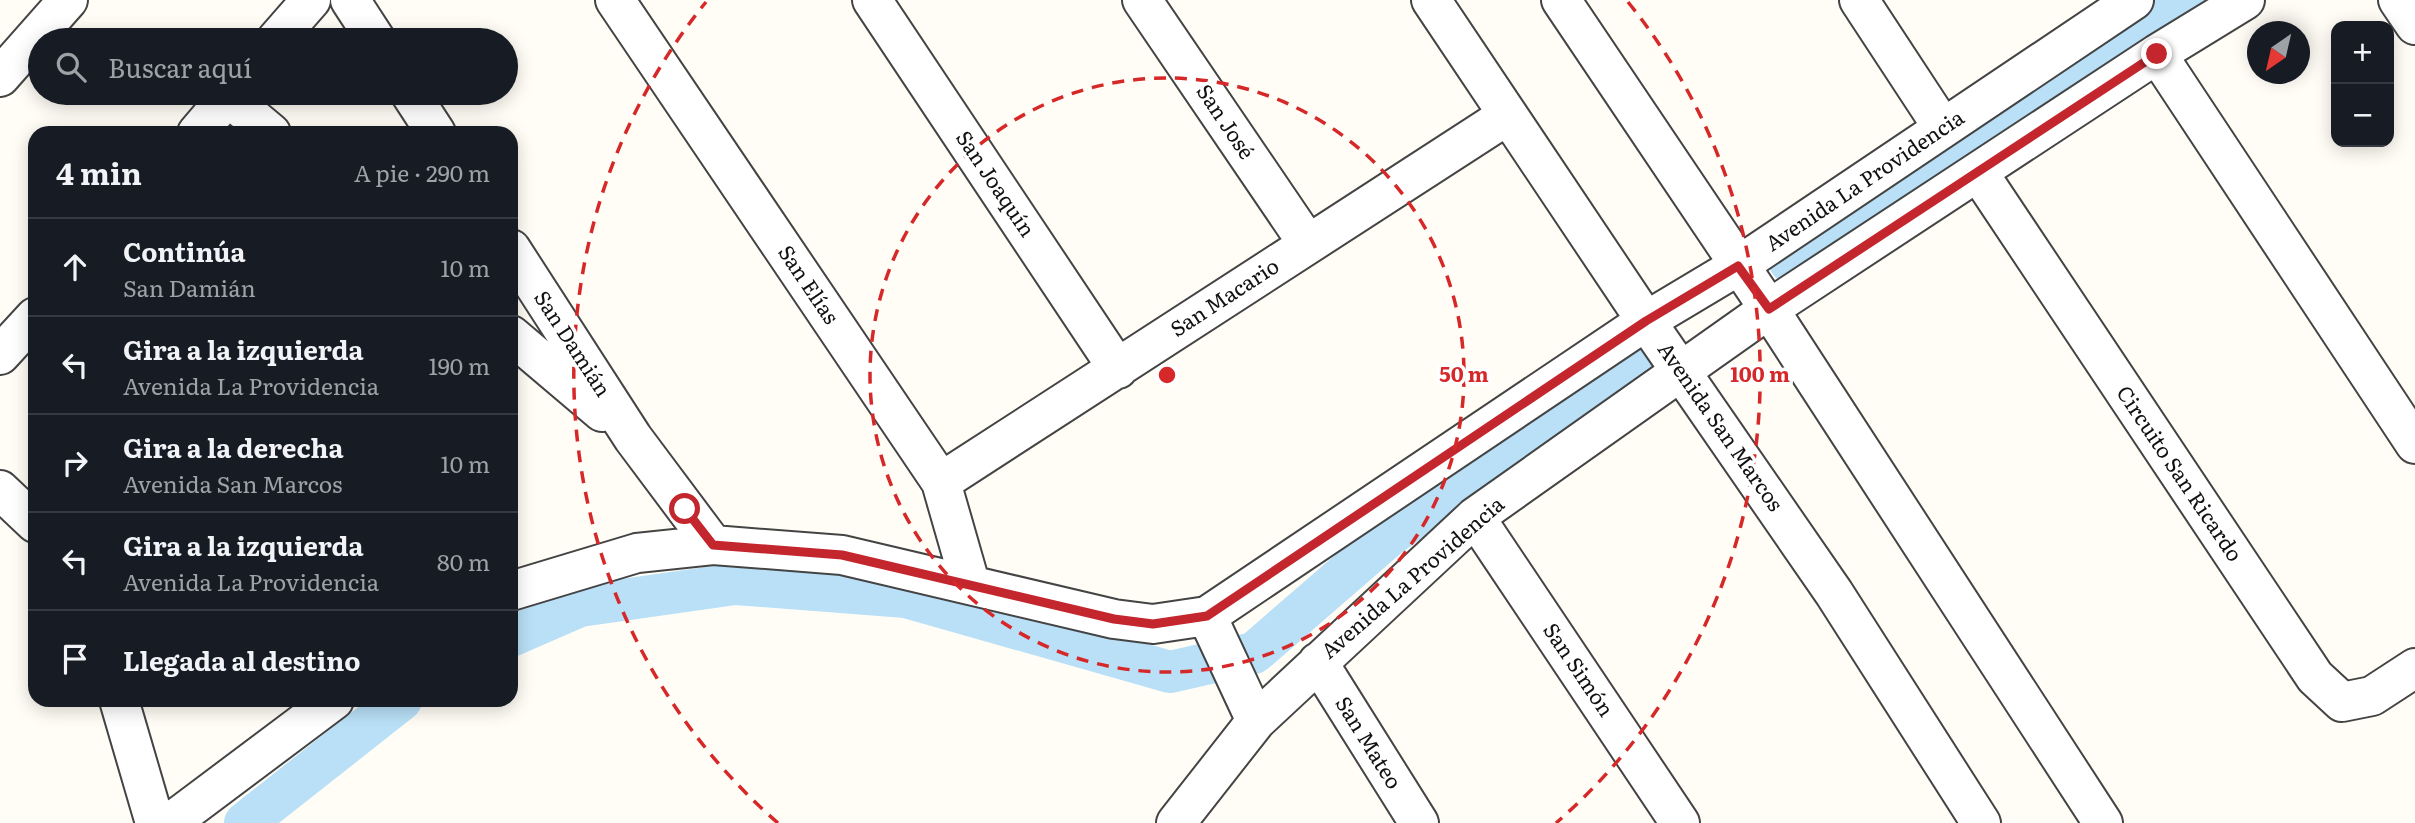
<!DOCTYPE html>
<html lang="es">
<head>
<meta charset="utf-8">
<style>
  :root { --surface:#171b24; --page:#20242c; --text:#f1f3f6; --muted:#9ea1a6; --line:#363941 }
  body { margin:0; font-family:Literata,serif; background:var(--page); color:var(--text) }
  .controls { position:absolute; right:21px; top:21px; display:grid; overflow:hidden; border-radius:14px; box-shadow:0 4px 18px #0003 }
  .controls button { width:63px; height:63px; display:grid; place-items:center; padding:0; border:0; border-bottom:2px solid var(--line); background:var(--surface); color:var(--text); font:35px sans-serif }
  .compass { position:absolute; left:2247px; top:21px; width:63px; height:63px; border-radius:50%; background:var(--surface); box-shadow:0 4px 18px #0003; rotate:214deg }
  .stop { position:absolute; width:21px; height:21px; margin:-16px; border:5px solid #c4262e; border-radius:50%; background:#fff }
  .stop.end { background:#c4262e; border-color:#fff; box-shadow:0 2px 7px #0008 }
  .list { margin:0; padding:0; list-style:none }
  h2 { display:flex; justify-content:space-between; align-items:center; height:91px; margin:0; padding:0 28px; font-size:30px }
  h2 small { font-size:23px; font-weight:400; color:var(--muted) }
  .list li { display:grid; grid-template-columns:46px 1fr auto; gap:21px; align-items:center; box-sizing:border-box; height:98px; padding:0 28px; border-top:2px solid var(--line) }
  .list b { display:block; font-size:26px; white-space:nowrap }
  .list p { margin:0; font-size:23px; white-space:nowrap; color:var(--muted) }
  .list em { font-size:23px; font-style:normal; color:var(--muted) }
  .icon { flex:none; width:38px; height:38px; fill:none; stroke:currentColor; stroke-width:2; stroke-linecap:round; stroke-linejoin:round }
  .map { position:relative; flex:none; width:2415px; height:823px; overflow:hidden }
  .search { position:absolute; background:var(--surface); box-shadow:0 4px 18px #0003; left:28px; top:28px; width:490px; height:77px; display:flex; align-items:center; gap:18px; box-sizing:border-box; padding:0 24px; border-radius:38px; color:var(--muted); font-size:26px }
  .panel { position:absolute; background:var(--surface); box-shadow:0 4px 18px #0003; left:28px; top:126px; width:490px; height:581px; border-radius:21px }
  .map>svg:first-child { display:block }
  .lines { fill:none; stroke-linecap:round; stroke-linejoin:round }
  .canal { stroke:#b9e0f7; stroke-width:42 }
  .minor-casing { stroke:#444; stroke-width:42 }
  .minor { stroke:#fff; stroke-width:38 }
  .route { stroke:#c4262e; stroke-width:9 }
  .ring { fill:none; stroke:#d62828; stroke-width:3.5; stroke-dasharray:12 9 }
  .labels { text-anchor:middle; stroke-width:7; stroke-linejoin:round; paint-order:stroke }
  .street-label { font-size:21px; fill:#111; stroke:#fff }
  .centre { fill:#d62828; stroke:#fff; stroke-width:3.5 }
  .ring-label { font-size:21px; text-anchor:middle; font-weight:bold; fill:#d62828; stroke:#fff; stroke-width:7; stroke-linejoin:round; paint-order:stroke }
</style>
</head>
<body>
<div class="map">
<svg width="2415" height="823" viewBox="0 0 2415 823">
  <rect width="100%" height="100%" fill="#fffdf5"/>
  <g class="lines">
    <path class="canal" d="M1790,262l401,-262
      M511,636l69,-30 155,-22 171,13 264,75 84,-19 135,-117 250,-180
      M245,823l156,-123"/>
    <g class="minor-casing">
      <path id="minor" d="M350,0l26,40
        M615,0l326,482 29,101
        M872,0l246,369
        M1142,0l166,244
        M1431,0l215,321 188,272 147,230
        M1561,0l208,309 334,514
        M1859,0l84,128
        M2398,0l17,25
        M276,40l35,-40
        M2157,54l258,390
        M0,77l68,-77
        M410,93l26,40
        M228,97l43,36
        M197,133l34,-40
        M1978,172l337,505 27,25 30,-6 43,-28
        M511,249l122,189 80,107
        M511,335l91,77
        M0,355l35,-38
        M941,482l567,-367
        M0,490l35,33
        M1475,517l205,306
        M511,591l126,-38 76,-8 129,10 272,64 39,5 54,-8 439,-295 92,-55 396,-266
        M1207,616l49,105
        M1318,662l101,161
        M119,700l36,123
        M170,823l164,-123
        M1176,823l80,-102 219,-204 294,-208 388,-255 88,-54"/>
    </g>
    <use href="#minor" class="minor"/>
  </g>
  <g class="lines">
    <path class="route" d="M685,509l28,36 129,10 272,64 39,5 54,-8 439,-295 92,-55 31,43 388,-255"/>
  </g>
  <g class="ring">
    <circle cx="1167" cy="375" r="297"/>
    <path d="M778 823A593 593 0 0 1 706 2M1628 2A593 593 0 0 1 1556 823"/>
  </g>
  <g class="labels">
    <g class="street-label">
      <text transform="translate(1225 122) rotate(56)" y="7">San José</text>
      <text transform="translate(1865 181) rotate(-34)" y="7">Avenida La Providencia</text>
      <text transform="translate(995 184) rotate(56)" y="7">San Joaquín</text>
      <text transform="translate(808 285) rotate(56)" y="7">San Elías</text>
      <text transform="translate(1225 298) rotate(-33)" y="7">San Macario</text>
      <text transform="translate(572 344) rotate(57)" y="7">San Damián</text>
      <text transform="translate(1720 427) rotate(55)" y="7">Avenida San Marcos</text>
      <text transform="translate(2179 474) rotate(56)" y="7">Circuito San Ricardo</text>
      <text transform="translate(1413 578) rotate(-41)" y="7">Avenida La Providencia</text>
      <text transform="translate(1578 670) rotate(56)" y="7">San Simón</text>
      <text transform="translate(1368 743) rotate(58)" y="7">San Mateo</text>
    </g>
  </g>
  <circle cx="1167" cy="375" r="10" class="centre"/>
  <g class="ring-label">
    <text x="1464" y="382">50 m</text>
    <text x="1760" y="382">100 m</text>
  </g>
</svg>
<div class="controls">
<button>+</button>
<button>−</button>
</div>
<svg class="compass" viewBox="-18 -18 36 36"><path d="M0-13l5 13h-10z" fill="#e53935"/><path d="M0 13l5-13h-10z" fill="#9ea1a6"/></svg>
<div class="stop" style="left:685px;top:509px"></div>
<div class="stop end" style="left:2157px;top:54px"></div>
<div class="search"><svg class="icon" aria-label="search" viewBox="0 0 24 24"><circle cx="10" cy="10" r="6"/><path d="M15 15l6 6"/></svg>Buscar aquí</div>
<section class="panel">
<h2>4 min<small>A pie · 290 m</small></h2>
<ul class="list">
<li><svg class="icon" aria-label="ahead" viewBox="0 0 24 24"><path d="M12 20V5M6 11l6-6 6 6"/></svg><div><b>Continúa</b><p>San Damián</p></div><em>10 m</em></li>
<li><svg class="icon" aria-label="left" viewBox="0 0 24 24"><path d="M17 20v-9H6M10 6l-5 5 5 5"/></svg><div><b>Gira a la izquierda</b><p>Avenida La Providencia</p></div><em>190 m</em></li>
<li><svg class="icon" aria-label="right" viewBox="0 0 24 24"><path d="M7 20v-9h11M14 6l5 5-5 5"/></svg><div><b>Gira a la derecha</b><p>Avenida San Marcos</p></div><em>10 m</em></li>
<li><svg class="icon" aria-label="left" viewBox="0 0 24 24"><path d="M17 20v-9H6M10 6l-5 5 5 5"/></svg><div><b>Gira a la izquierda</b><p>Avenida La Providencia</p></div><em>80 m</em></li>
<li><svg class="icon" aria-label="arrive" viewBox="0 0 24 24"><path d="M6 21V4h12l-3 4 3 4H6"/></svg><div><b>Llegada al destino</b></div></li>
</ul>
</section>
</div>
</body>
</html>
